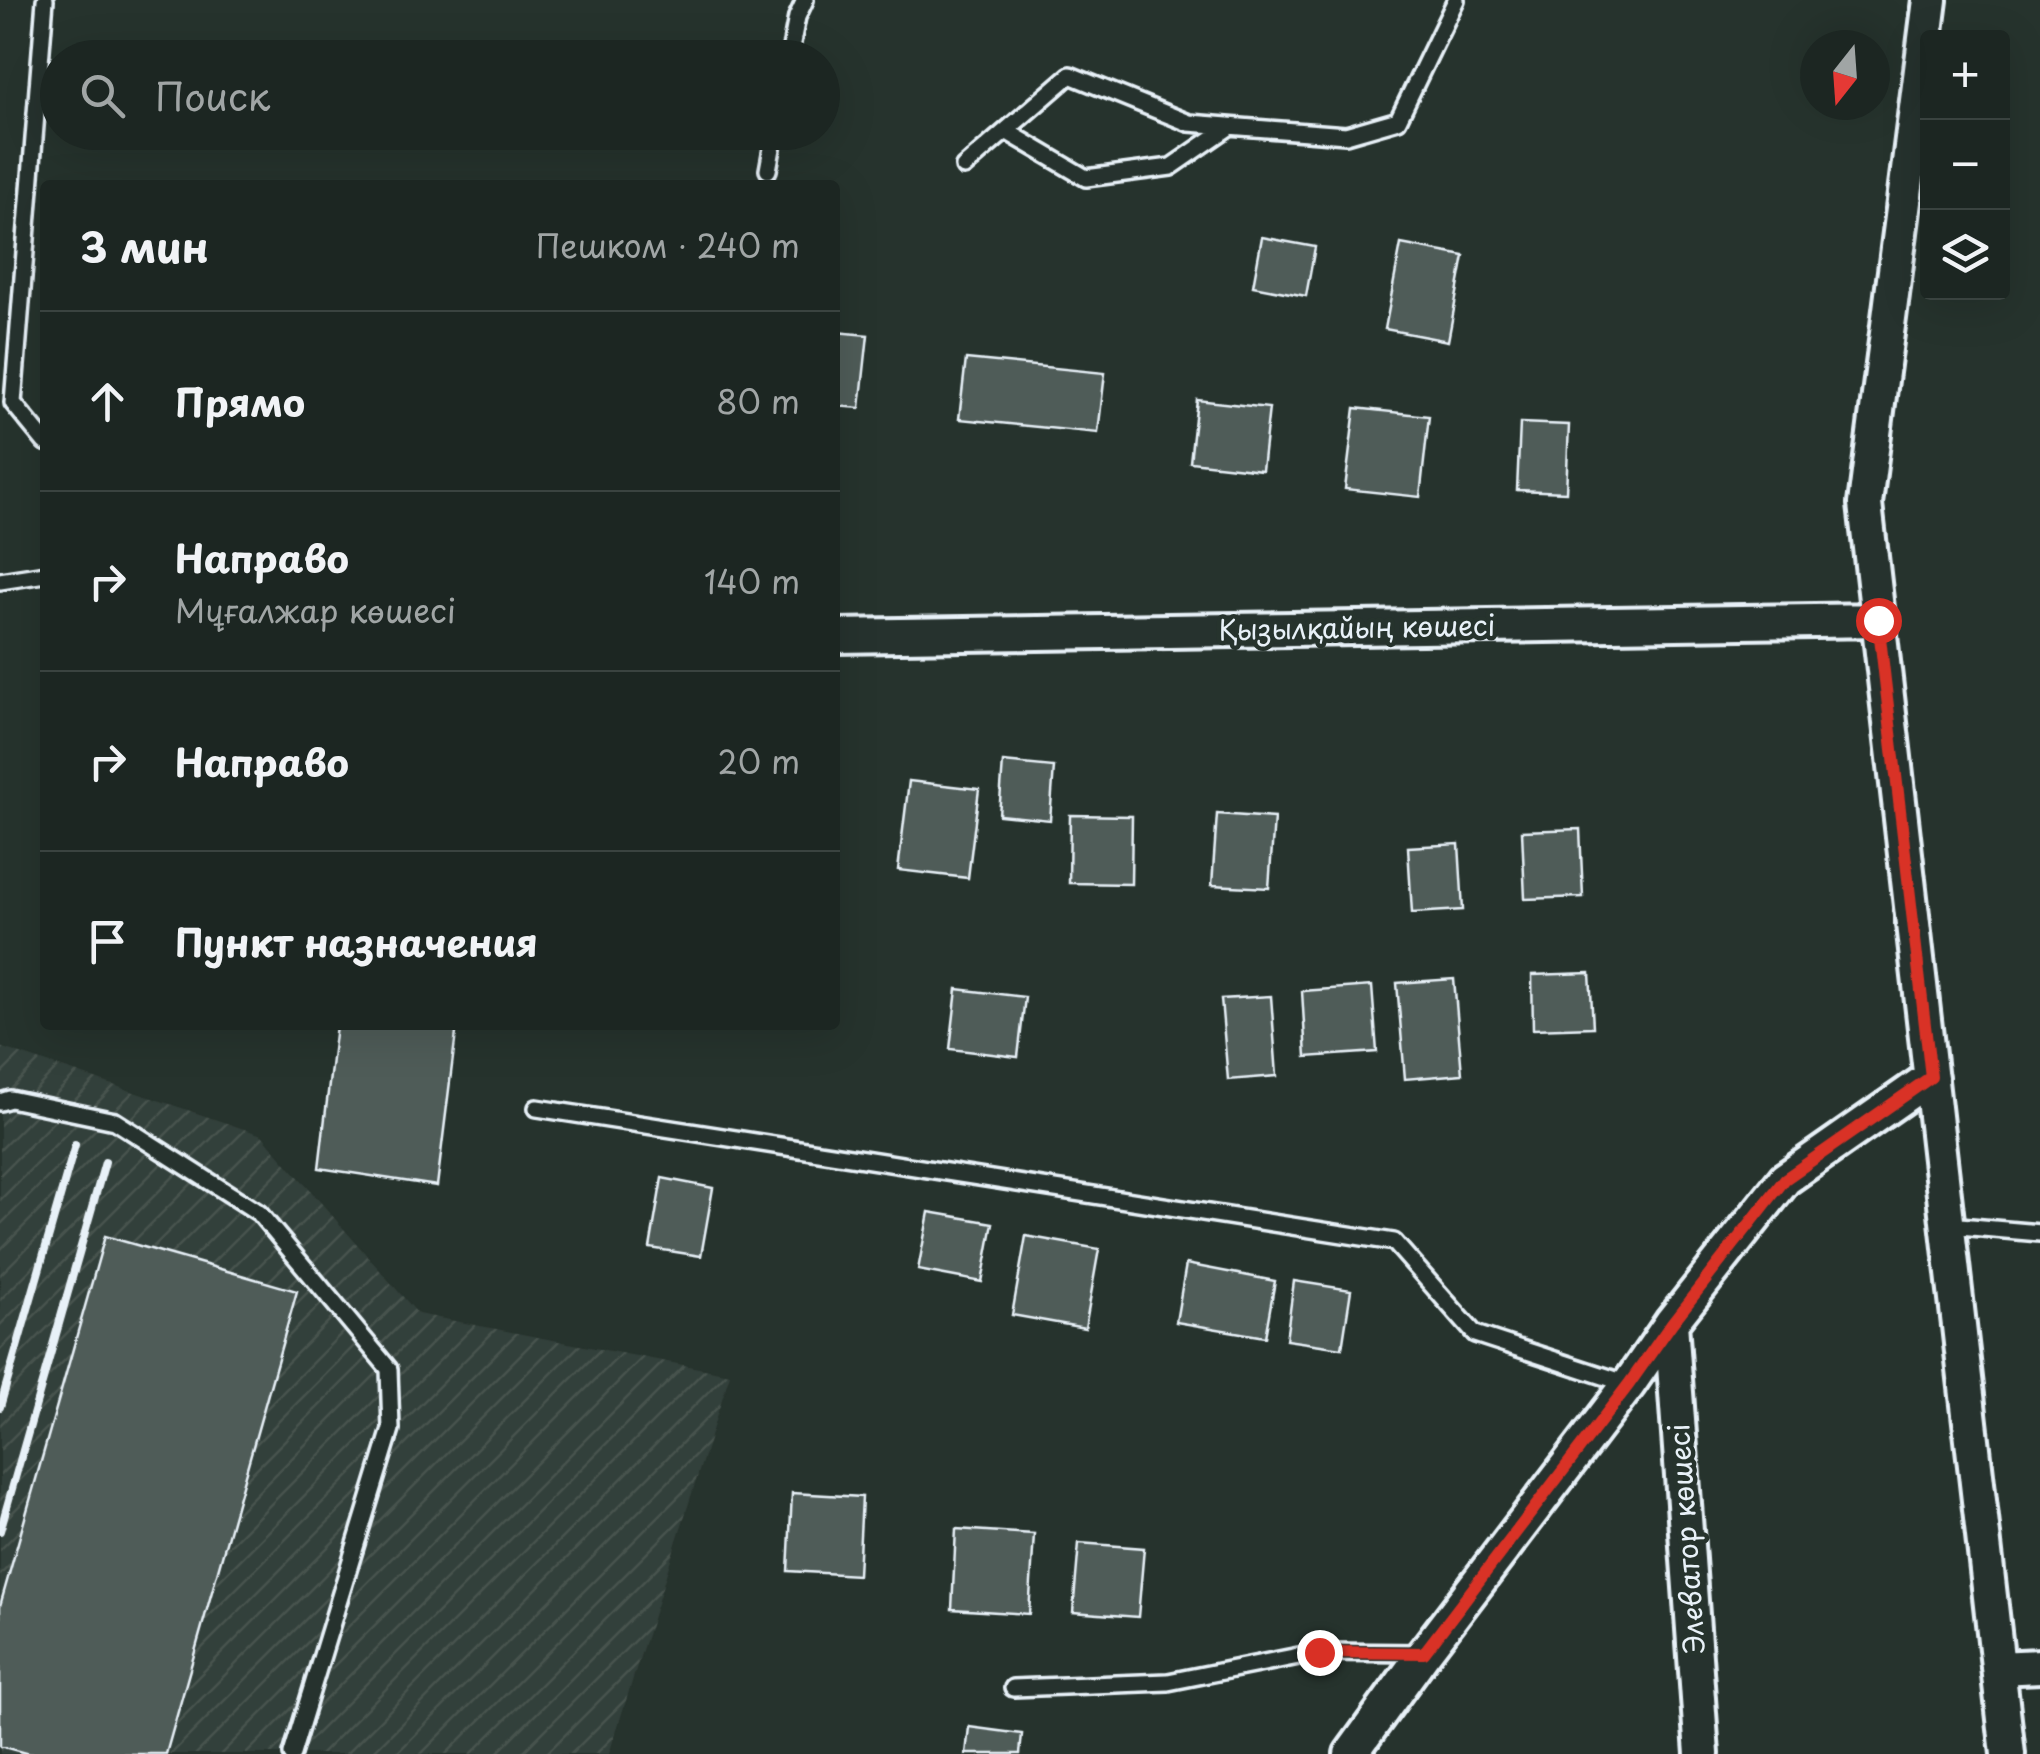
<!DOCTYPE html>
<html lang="ru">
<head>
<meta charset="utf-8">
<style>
  :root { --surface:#1c2622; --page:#252e2a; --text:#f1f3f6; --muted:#a0a5a5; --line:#3a4340 }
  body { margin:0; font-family:"Playpen Sans",sans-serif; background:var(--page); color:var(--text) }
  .controls { position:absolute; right:30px; top:30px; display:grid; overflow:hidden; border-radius:10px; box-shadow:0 10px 40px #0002 }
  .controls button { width:90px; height:90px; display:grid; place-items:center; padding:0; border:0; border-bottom:2px solid var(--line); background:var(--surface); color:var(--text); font:50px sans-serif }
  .compass { position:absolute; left:1800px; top:30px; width:90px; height:90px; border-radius:50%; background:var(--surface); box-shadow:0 10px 40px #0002; rotate:197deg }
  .stop { position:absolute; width:30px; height:30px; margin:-22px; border:8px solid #d93025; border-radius:50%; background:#fff }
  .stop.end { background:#d93025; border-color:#fff; box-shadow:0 2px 10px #0008 }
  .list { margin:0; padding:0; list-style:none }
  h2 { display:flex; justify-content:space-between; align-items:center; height:130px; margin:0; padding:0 40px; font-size:42px }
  h2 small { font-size:32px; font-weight:400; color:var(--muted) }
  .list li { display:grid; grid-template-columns:65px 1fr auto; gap:30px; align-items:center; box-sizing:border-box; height:180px; padding:0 40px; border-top:2px solid var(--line) }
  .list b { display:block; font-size:38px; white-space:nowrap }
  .list p { margin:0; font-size:32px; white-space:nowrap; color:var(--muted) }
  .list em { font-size:32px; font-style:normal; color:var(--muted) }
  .icon { flex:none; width:55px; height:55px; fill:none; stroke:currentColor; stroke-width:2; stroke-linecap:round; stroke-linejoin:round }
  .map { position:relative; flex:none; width:2040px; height:1754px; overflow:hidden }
  .search { position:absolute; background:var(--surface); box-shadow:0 10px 40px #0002; left:40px; top:40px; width:800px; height:110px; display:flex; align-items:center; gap:25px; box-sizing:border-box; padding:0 35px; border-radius:55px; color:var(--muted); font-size:38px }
  .panel { position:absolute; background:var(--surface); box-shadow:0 10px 40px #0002; left:40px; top:180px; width:800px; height:850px; border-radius:10px }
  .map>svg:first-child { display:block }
  .industrial { fill:url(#industrial-furrows) }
  .building { fill:#505c59; stroke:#e8f1f8; stroke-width:2.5 }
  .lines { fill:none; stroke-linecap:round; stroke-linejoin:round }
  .service-casing { stroke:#e8f1f8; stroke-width:22 }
  .minor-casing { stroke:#e8f1f8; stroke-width:40 }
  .service { stroke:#26332d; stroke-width:15 }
  .minor { stroke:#26332d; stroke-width:32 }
  .rail { stroke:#e8f1f8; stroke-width:8 }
  .route { stroke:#d93025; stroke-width:12 }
  .labels { text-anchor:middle; stroke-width:9; stroke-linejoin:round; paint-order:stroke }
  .street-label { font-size:28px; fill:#e8f1f8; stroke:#26332d }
</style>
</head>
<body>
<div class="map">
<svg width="2040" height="1754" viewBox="0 0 2040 1754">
  <defs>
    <pattern id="industrial-furrows" width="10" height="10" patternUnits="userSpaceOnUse" patternTransform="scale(2.5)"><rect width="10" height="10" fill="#333f3a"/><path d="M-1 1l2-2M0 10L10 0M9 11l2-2" fill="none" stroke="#47524e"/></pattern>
  </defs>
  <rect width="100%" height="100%" fill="#26332d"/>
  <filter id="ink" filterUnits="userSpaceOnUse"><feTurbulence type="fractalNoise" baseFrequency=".01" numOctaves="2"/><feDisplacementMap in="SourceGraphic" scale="20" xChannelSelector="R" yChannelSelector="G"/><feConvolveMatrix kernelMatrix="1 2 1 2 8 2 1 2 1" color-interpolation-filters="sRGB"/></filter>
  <g filter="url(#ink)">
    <path class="industrial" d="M0,1047l262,88 156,179 312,60 -121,380h-609z"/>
    <path class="building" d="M1262,237l53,10 -9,49 -53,-10z
      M1401,244l63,12 -16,85 -63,-12z
      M835,332l33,3 -8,73 -25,-2z
      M966,359l139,14 -7,60 -139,-14z
      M1197,400l72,8 -7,62 -72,-8z
      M1355,408l74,8 -9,81 -75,-8z
      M1520,423l49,2 -3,67 -49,-2z
      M1003,762l51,5 -4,53 -51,-5z
      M909,781l70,8 -11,89 -70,-8z
      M1217,814l57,4 -5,70 -57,-3z
      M1070,815l62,1 -1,68 -62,-1z
      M1580,829l3,68 -58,2 -3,-68z
      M1459,844l4,66 -51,3 -4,-66z
      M1590,973l3,54 -60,2 -1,-54z
      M1454,979l8,95 -57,5 -8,-96z
      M1372,986l5,66 -71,5 -4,-66z
      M957,989l68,8 -7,60 -68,-8z
      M1271,996l6,80 -49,4 -7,-81z
      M336,1025h121l-20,161 -118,-18z
      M662,1178l51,10 -12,68 -51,-8z
      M929,1212l64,11 -11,59 -64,-12z
      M105,1236l192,55 -131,463h-137l-29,-8v-140z
      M1026,1236l73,13 -14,79 -73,-13z
      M1186,1264l89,17 -10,56 -89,-15z
      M1294,1281l57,9 -9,58 -56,-8z
      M792,1493l70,4 -4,78 -70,-4z
      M956,1529l78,5 -5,80 -77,-5z
      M1079,1543l65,5 -6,69 -65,-5z
      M969,1727l53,7 -2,20h-54z"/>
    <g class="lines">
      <g class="service-casing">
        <path id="service" d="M45,0l-32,403 32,39
          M789,58l8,-41 8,-17
          M1006,131l80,47 85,-11 58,-40
          M964,167l106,-92 119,48 157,12 52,-15 58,-120
          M768,170l7,-38
          M0,581l45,-7
          M0,1102l10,-3 105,22 144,92 130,156 2,60 -99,325
          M537,1108l857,134 81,92 153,50
          M1948,1225l92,8
          M1013,1688l155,-6 151,-30 105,1"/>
      </g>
      <g class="minor-casing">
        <path id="minor" d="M1930,0l-65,504 143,1250
          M835,636l1043,-16
          M1671,1323l31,431
          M1998,1668l42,-2
          M1351,1754l73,-101 205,-269 42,-61 114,-144 146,-102"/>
      </g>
      <use href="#service" class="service"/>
      <use href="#minor" class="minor"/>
      <path class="rail" d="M0,1407l75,-262
        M0,1531l105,-369"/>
    </g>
  </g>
  <g class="lines" filter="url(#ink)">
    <path class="route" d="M1319,1652l105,1 205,-269 43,-61 113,-144 146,-102 -53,-457"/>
  </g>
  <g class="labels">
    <g class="street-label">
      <text transform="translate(1357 628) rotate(-1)" y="10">Қызылқайың көшесі</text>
      <text transform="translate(1687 1539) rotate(-94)" y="10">Элеватор көшесі</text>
    </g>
  </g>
</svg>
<div class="controls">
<button>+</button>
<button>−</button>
<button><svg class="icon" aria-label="layers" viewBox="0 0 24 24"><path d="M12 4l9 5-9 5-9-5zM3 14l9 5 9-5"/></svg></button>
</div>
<svg class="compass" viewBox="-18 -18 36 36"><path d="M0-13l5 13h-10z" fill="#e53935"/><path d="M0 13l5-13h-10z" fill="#a0a5a5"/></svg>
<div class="stop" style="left:1878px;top:620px"></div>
<div class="stop end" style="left:1319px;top:1652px"></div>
<div class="search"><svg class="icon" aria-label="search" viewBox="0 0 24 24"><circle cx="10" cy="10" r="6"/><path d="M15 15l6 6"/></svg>Поиск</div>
<section class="panel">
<h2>3 мин<small>Пешком · 240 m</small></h2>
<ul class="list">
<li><svg class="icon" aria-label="ahead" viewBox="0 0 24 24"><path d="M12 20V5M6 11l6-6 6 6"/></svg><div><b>Прямо</b></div><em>80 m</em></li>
<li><svg class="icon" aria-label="right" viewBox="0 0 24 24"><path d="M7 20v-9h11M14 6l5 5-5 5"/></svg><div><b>Направо</b><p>Мұғалжар көшесі</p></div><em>140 m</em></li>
<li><svg class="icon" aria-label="right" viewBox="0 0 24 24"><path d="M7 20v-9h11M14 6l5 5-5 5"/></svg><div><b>Направо</b></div><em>20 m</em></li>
<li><svg class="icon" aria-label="arrive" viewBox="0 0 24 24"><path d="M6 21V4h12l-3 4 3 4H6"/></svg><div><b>Пункт назначения</b></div></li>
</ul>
</section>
</div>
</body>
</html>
